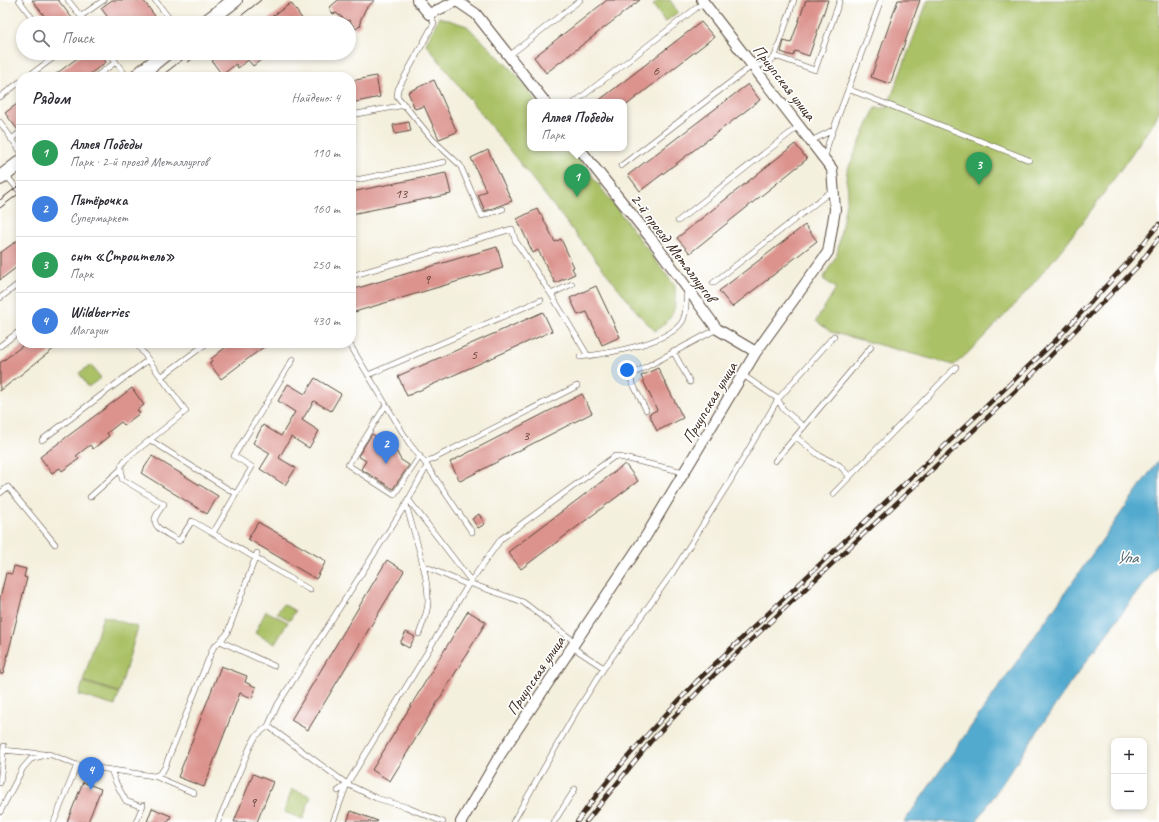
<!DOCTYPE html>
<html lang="ru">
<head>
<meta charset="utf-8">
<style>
  :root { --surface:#fff; --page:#f7f7f7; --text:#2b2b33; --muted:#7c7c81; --line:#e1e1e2; --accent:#111827 }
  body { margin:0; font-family:Caveat,sans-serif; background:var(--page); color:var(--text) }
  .controls { position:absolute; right:12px; bottom:12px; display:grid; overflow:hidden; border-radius:8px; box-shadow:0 2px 6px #0003 }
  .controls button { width:36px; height:36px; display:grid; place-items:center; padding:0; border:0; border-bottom:1px solid var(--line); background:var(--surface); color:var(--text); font:20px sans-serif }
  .you { position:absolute; left:627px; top:370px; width:14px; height:14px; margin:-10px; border:3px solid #fff; border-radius:50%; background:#1a73e8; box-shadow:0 0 0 6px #1a73e833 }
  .badge { display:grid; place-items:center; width:26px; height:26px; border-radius:50%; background:var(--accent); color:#fff; font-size:13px; font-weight:700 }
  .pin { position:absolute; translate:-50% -33px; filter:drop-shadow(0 1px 2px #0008) }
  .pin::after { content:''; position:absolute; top:21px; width:14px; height:12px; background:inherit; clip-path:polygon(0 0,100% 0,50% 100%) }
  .popup { position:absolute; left:527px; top:99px; width:100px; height:52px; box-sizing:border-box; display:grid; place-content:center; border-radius:8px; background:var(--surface); filter:drop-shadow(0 1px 3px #0005); font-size:13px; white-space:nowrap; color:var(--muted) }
  .popup b { font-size:15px; color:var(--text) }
  .popup::after { content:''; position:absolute; left:50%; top:100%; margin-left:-8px; border:8px solid transparent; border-top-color:var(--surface) }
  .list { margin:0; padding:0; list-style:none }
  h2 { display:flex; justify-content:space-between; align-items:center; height:52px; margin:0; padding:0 16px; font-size:17px }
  h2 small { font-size:13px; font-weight:400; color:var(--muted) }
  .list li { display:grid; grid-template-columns:26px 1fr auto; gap:12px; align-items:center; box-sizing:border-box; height:56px; padding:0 16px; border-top:1px solid var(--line) }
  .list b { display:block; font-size:15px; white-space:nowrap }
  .list p { margin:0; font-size:13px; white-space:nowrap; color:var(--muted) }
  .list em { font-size:13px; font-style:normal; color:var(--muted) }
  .icon { flex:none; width:22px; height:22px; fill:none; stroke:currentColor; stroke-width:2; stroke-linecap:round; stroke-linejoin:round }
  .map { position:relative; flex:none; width:1159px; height:822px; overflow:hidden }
  .search { position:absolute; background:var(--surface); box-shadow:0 2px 6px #0003; left:16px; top:16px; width:340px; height:44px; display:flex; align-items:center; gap:10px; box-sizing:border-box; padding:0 14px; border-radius:22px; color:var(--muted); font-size:15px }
  .panel { position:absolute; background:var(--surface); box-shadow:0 2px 6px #0003; left:16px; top:72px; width:340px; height:276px; border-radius:16px }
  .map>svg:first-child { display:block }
  .green { fill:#aac166; stroke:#727642 }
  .water { fill:#52aacf; stroke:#466a76 }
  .building { fill:#dc938d }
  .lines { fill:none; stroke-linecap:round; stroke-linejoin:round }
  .lane-casing { stroke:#57483b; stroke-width:6 }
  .street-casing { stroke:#57483b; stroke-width:12 }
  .secondary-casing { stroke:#57483b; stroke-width:16 }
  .lane { stroke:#fff; stroke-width:5 }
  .street { stroke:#fff; stroke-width:10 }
  .secondary { stroke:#fff; stroke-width:14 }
  .tram { stroke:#3b2a1e; stroke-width:1 }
  .rail-casing { stroke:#3b2a1e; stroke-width:4.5 }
  .rail { stroke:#fff; stroke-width:3; stroke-dasharray:9; stroke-linecap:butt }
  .labels { text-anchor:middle; stroke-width:3.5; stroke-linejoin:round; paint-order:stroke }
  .number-label { font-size:14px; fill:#63443a }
  .street-label { font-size:16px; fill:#3b2a1e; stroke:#fff }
  .water-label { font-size:17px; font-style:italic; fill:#445d65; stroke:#fff }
</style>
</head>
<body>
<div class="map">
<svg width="1159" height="822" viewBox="0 0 1159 822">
  <rect width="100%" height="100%" fill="#fff"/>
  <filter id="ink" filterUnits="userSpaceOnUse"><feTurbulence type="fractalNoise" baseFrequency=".025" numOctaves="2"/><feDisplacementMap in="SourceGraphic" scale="8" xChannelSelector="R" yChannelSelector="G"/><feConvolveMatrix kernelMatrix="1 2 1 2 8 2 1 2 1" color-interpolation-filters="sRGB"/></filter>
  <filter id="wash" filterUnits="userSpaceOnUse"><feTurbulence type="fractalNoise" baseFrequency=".012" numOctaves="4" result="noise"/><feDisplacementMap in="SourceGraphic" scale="16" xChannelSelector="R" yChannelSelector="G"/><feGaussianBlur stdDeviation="0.9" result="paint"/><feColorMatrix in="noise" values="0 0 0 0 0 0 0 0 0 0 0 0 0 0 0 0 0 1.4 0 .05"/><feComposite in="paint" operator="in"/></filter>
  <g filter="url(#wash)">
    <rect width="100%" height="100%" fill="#f4f0de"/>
    <path class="green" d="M659,0h11l8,12 -13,10 -12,-17z
      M928,0h231v111l-4,9c-46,67 -92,133 -147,192 -18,18 -34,37 -54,53l-123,-33 -15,-11 20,-33 -13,-9 14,-25 11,-64 -2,-10 1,-9 28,-63h12z
      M439,17l28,9 49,48 21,28h-7v46h41l104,138c1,25 0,31 -20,45l-14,-14 -215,-273z
      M91,365l10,13 -13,9 -9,-14z
      M283,604l12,7 -5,9 -13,-7z
      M266,611l22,11 -13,22 -20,-11z
      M103,616l35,11 -19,65 -36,-11z
      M83,682l36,11 -4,13 -36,-11z
      M292,789l19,7 -8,23 -19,-7z"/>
    <path class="water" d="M1159,459v104l-90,122 -93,137h-72z"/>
    <g id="blocks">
      <path class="building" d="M32,0h26l18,23h-26z
        M112,0h31l17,23h-48l-11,-15z
        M338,0h37l-9,8 -6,13 1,4 -5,4 -7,-9 -2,1 -11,-8 -3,1 -4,-6z
        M607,0h33l-94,73 -12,-16z
        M806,0h22l-19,56 -14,-5 -2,5 -12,-4 3,-11 7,2z
        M898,0h22l-30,84 -19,-7z
        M291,3l14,20h-42z
        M701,22l13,15 -90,70v-5h-27z
        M84,53h15l7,9 -20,15h-34z
        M223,53h47l-17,13 -5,-6 -10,8 -2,-4 -14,11 -10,-14z
        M376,76l4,21 -29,6v-22z
        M434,80l23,52 -18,7 -15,-33 -9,3 -7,-17z
        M748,84l12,16 -120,91 -12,-16z
        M21,101v27l-3,2 -13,-17z
        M409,122l2,9 -16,3 -2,-9z
        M795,144l12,15 -117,94 -13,-15z
        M488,150l24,51 -27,10 -7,-16 8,-4 -15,-33z
        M446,173l5,21 -100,20v-22z
        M537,209l3,6 1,-1 14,28 6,-3 13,28 -2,1 3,6 -20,9 -17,-33 -5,3 -16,-34z
        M805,225l12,16 -85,66 -13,-16z
        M21,238v26l-21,16v-27z
        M497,247l6,21 -152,45v-23z
        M596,286l24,51 -18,8 -15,-33 -9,3 -8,-17z
        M543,312l9,19 -145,65 -9,-20z
        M26,343h35l-61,48v-28z
        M231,343h38l-48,36 -12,-16 3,-2 -1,-2z
        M658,368l25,50 -26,13 -8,-17 8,-4 -16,-34z
        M315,378l26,16 -10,17 -17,-10 -12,19 17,11 -10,17 -18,-11 -12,21 17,10 -11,17 -25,-16 10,-16 -17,-10 10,-18 18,11 14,-24 -17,-11 10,-17 17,10z
        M132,388l12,17 -7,5 3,3 -16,12 -3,-3 -14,11 2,3 -16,13 -3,-4 -14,11 3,3 -17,12 -2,-3 -8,5 -12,-16z
        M582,394l10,19 -132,68 -10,-19z
        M372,434l23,15 6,11 8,5 -16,24 -32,-20 5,-8 -8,-5z
        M152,456l66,40 -11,18 -66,-41z
        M625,464l13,17 -117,88 -13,-17z
        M479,514l6,10 -7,4 -6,-9z
        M258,522l68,39 -10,18 -68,-40z
        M387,560l17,11 -96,159 -17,-10z
        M14,566l12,3 -2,8 3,1 -24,96h-3v-76l6,-25 6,1z
        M468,611l18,11 -96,159 -18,-11z
        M406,632l9,5 -6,11 -9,-5z
        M221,666l26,10 -2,6 11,5 -4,11 -12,-5 -36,94 -26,-10z
        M253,774l20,8 -16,40h-23z
        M83,782l18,7 -13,33h-21z
        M152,808l19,8 -3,6h-21z
        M351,811l27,10 -1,1h-30z"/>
    </g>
  </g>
  <g filter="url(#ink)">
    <use href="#blocks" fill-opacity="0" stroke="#57483b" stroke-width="1"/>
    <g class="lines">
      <g class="lane-casing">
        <path id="lane" d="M19,0l17,23
          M68,0l18,23
          M155,0l18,23
          M429,14l5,9 -36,66 -1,7 36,44 27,25 22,51 21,-7
          M81,16l23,-16
          M109,53l18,24
          M510,55l70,-55
          M775,56l19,-56
          M27,77l33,-24
          M95,77l21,-15
          M848,89l181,71
          M0,97l21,-16
          M575,102l129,-100
          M351,115l54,-10
          M0,122l21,30
          M11,139l10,-7
          M811,141l22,-11
          M825,158l3,-14 53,-144
          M621,166l132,-101c8,1 18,-2 22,-9l40,14 25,-70
          M5,174l16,19
          M351,181l93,-19
          M678,221l121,-95
          M351,276l161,-47 3,11 36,54 37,62
          M713,283l121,-94
          M551,294l21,-10
          M0,298l21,-16
          M136,343l50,68 -61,49 -4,6 1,13 42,25c-3,4 -8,10 -9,15 -2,10 17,17 24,22l13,-20 118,69
          M349,343l60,100 16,20 47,69
          M0,346l21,-16
          M673,351l17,31
          M580,357c24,-3 88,-13 102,-35 5,-7 4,-24 5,-33
          M368,375l173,-75
          M743,375l35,24 5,10 21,18
          M161,377l46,-34
          M386,405l-38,60 46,30 26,-39
          M646,410l-17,-34 88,-47
          M796,437l24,19 19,9 11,12
          M42,440l106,-80
          M150,440l86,54
          M775,461l96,-114
          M425,463l152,-77
          M427,466l-21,38 -128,200 -10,22 79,58 29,14 30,9 37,15
          M0,493l8,-6 47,57
          M833,494l123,-127
          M90,497l30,-27
          M408,499l63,82
          M406,504c7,27 21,65 22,94 1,12 -5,24 -9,36
          M213,533l39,-66 -18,-11 59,-97
          M422,565l46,20
          M469,583l54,19 52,40
          M220,641l54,25
          M572,647l32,21
          M3,750l41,4
          M111,770l5,13 10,18 16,6
          M154,776l40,17
          M0,783l4,-37
          M338,791l8,-6
          M0,812l23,-44 8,-9 18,-5 28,11 77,11 5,-2 5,-5 49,-121 14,-14 30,-81
          M54,822l23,-57
          M136,822l7,-17
          M218,822l32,-75 6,-11 12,-10
          M333,822l14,-38 121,-199 33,-46 114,-83 69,16
          M513,822l63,-110 28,-44 69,-96 56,-89 49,-84 56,-63
          M554,822l21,-33"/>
      </g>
      <g class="street-casing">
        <path id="street" d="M417,0l12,14 28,-13 19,13 69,88
          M579,148l74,93 64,88 39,23
          M461,822l39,-67 146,-219 110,-184 72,-100 7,-42 -3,-41 -130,-169"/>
      </g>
      <g class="secondary-casing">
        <path id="secondary" d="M205,23l30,-23
          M136,77l30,-24
          M0,178l21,-16"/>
      </g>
      <use href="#lane" class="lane"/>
      <use href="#street" class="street"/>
      <use href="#secondary" class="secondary"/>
      <path class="tram" d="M232,23l29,-23
        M188,62l12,-9
        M160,77l31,-24
        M0,200l21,-16
        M0,208l21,-16"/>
      <g class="rail-casing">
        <path id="rail" d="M577,822c35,-51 78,-96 120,-141l359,-341 73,-79 30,-37
          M586,822l65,-81 64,-67 309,-291 113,-116 22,-29"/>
      </g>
      <use href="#rail" class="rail"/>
    </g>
  </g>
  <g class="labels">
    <g class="number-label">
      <text x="656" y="75">6</text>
      <text x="401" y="198">13</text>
      <text x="427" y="284">9</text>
      <text x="474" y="359">5</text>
      <text x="526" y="440">3</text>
      <text x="253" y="807">9</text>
    </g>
    <g class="street-label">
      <text transform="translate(785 82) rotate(52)" y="6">Приупская улица</text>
      <text transform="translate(674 247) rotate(53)" y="6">2-й проезд Металлургов</text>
      <text transform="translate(709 402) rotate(-59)" y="6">Приупская улица</text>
      <text transform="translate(535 675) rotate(-56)" y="6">Приупская улица</text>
    </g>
    <g class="water-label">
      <text x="1127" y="563">Упа</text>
    </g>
  </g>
</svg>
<div class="controls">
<button>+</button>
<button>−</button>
</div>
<div class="you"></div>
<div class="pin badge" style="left:577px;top:197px;background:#2e9e5b">1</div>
<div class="popup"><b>Аллея Победы</b>Парк</div>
<div class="pin badge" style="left:386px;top:464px;background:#3f7fe0">2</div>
<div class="pin badge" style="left:979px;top:185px;background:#2e9e5b">3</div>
<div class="pin badge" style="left:91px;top:790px;background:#3f7fe0">4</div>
<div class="search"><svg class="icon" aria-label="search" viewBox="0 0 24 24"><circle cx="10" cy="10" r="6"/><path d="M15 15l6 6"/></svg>Поиск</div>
<section class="panel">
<h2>Рядом<small>Найдено: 4</small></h2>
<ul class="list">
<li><span class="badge" style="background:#2e9e5b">1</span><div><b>Аллея Победы</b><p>Парк · 2-й проезд Металлургов</p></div><em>110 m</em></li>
<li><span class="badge" style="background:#3f7fe0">2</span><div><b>Пятёрочка</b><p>Супермаркет</p></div><em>160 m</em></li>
<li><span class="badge" style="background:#2e9e5b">3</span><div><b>снт «Строитель»</b><p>Парк</p></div><em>250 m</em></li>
<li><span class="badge" style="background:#3f7fe0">4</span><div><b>Wildberries</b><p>Магазин</p></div><em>430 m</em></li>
</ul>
</section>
</div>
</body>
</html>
